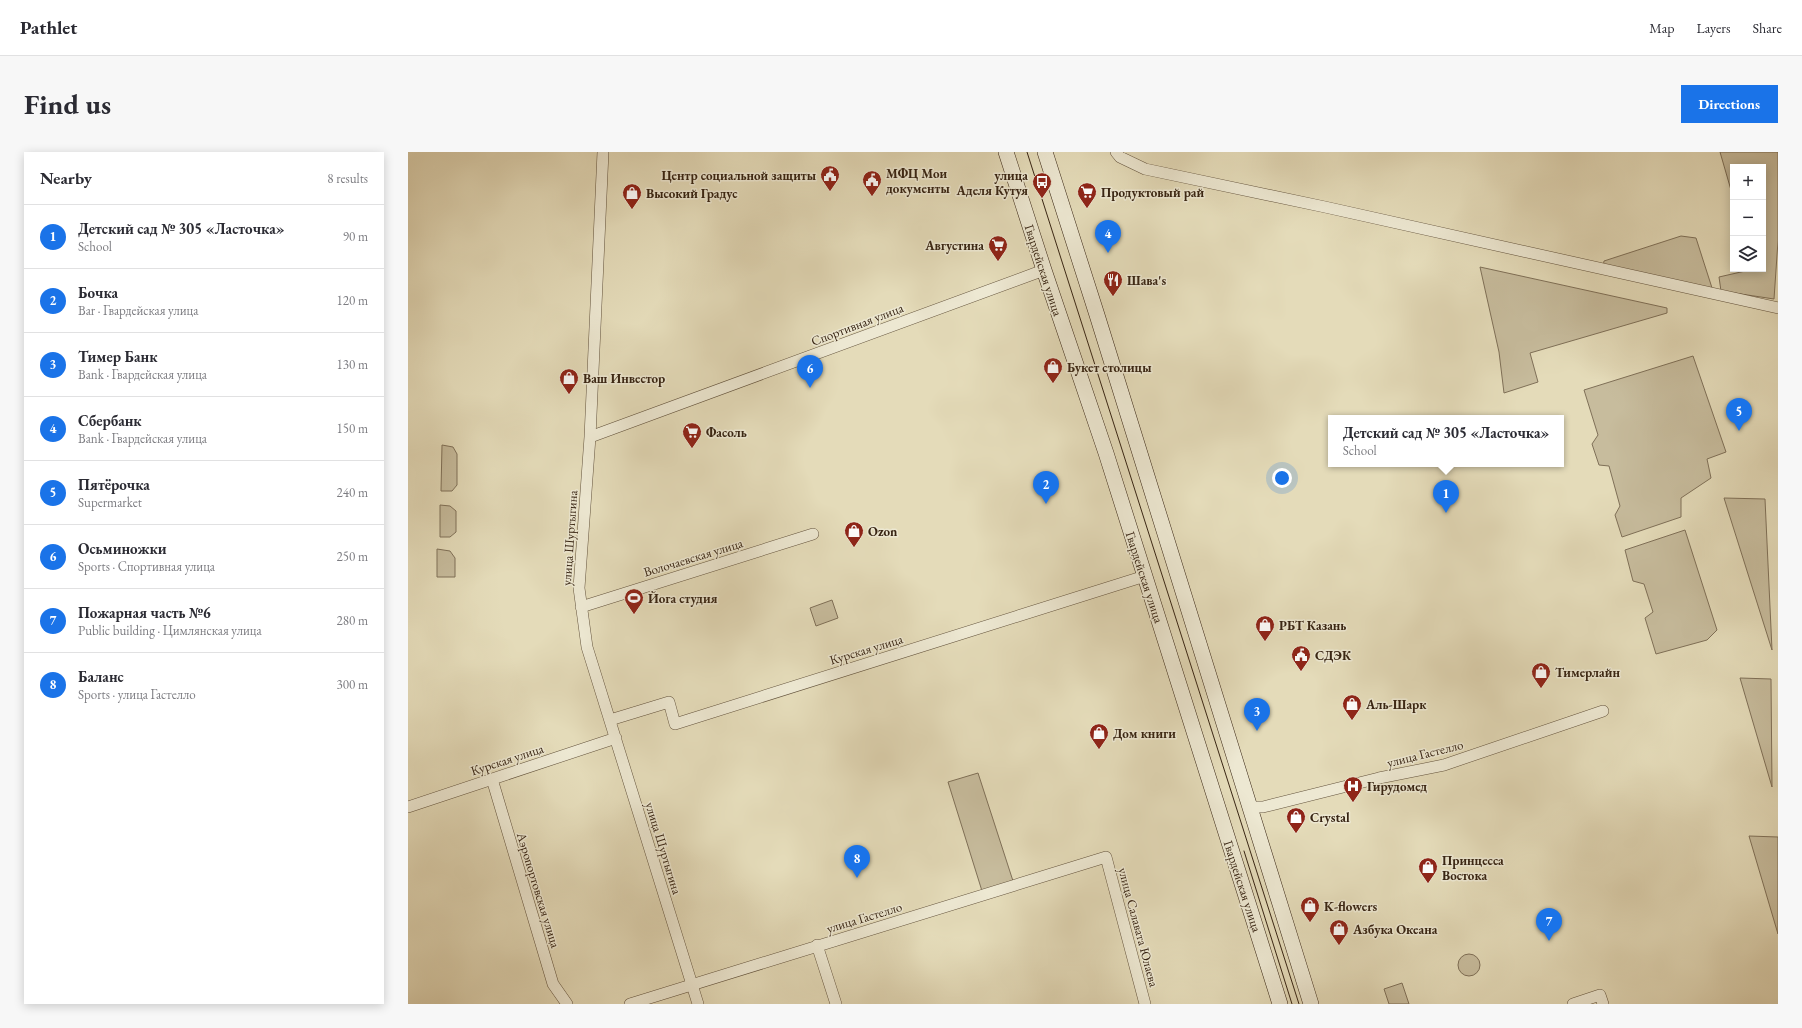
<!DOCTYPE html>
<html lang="en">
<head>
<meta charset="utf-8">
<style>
  :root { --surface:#fff; --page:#f7f7f7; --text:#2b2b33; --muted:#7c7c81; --line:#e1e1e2; --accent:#1a73e8 }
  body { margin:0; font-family:"EB Garamond",serif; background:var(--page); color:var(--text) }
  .controls { position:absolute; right:12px; top:12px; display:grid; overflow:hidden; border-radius:0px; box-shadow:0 2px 10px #0003 }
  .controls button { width:36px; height:36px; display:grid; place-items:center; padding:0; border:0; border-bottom:1px solid var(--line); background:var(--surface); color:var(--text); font:20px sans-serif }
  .you { position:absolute; left:874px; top:326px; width:14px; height:14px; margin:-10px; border:3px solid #fff; border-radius:50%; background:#1a73e8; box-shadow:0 0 0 6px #1a73e833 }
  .badge { display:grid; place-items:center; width:26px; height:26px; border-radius:50%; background:var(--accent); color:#fff; font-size:13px; font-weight:700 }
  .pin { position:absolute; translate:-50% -33px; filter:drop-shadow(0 1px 2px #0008) }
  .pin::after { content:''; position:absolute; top:21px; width:14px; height:12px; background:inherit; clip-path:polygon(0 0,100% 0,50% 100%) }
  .popup { position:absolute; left:920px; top:263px; width:236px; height:52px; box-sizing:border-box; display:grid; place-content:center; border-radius:0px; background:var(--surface); filter:drop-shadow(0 1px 3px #0005); font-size:13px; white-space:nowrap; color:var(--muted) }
  .popup b { font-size:15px; color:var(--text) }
  .popup::after { content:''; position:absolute; left:50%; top:100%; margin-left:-8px; border:8px solid transparent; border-top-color:var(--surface) }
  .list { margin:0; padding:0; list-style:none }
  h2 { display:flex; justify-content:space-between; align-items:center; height:52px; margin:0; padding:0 16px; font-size:17px }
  h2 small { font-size:13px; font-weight:400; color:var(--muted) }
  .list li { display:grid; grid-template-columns:26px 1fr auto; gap:12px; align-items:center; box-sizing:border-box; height:64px; padding:0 16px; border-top:1px solid var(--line) }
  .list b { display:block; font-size:15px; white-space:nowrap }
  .list p { margin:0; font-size:13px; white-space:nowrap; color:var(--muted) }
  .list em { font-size:13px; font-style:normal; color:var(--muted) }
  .icon { flex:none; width:22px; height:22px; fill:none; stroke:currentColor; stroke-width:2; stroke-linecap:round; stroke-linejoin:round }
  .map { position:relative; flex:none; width:1370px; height:852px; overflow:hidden; border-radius:0px }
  header { display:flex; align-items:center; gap:24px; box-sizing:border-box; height:56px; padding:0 20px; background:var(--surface); border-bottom:1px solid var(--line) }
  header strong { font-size:19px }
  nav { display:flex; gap:22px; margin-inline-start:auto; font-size:14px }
  .intro { display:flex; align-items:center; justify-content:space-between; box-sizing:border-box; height:96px; padding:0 24px }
  h1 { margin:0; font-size:28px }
  .button { padding:10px 18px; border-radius:0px; background:var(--accent); color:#fff; font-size:14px; font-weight:700 }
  main { display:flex; gap:24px; padding:0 24px }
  aside { flex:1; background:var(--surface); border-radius:0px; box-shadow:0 2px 10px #0003 }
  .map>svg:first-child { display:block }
  .green { fill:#c7bc9d; stroke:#7f7058 }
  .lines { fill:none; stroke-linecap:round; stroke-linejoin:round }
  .minor-casing { stroke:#62523c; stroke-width:12 }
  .secondary-casing { stroke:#372413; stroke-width:16 }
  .minor { stroke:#ede8d2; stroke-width:11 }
  .secondary { stroke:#ede8d2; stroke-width:15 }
  .tram { stroke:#372413; stroke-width:1 }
  .labels { text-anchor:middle; stroke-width:3; stroke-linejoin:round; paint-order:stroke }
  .poi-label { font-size:13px; font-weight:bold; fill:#372413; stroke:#ede8d2; text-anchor:start }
  .street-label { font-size:13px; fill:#372413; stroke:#ede8d2 }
</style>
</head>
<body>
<header>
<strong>Pathlet</strong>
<nav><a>Map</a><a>Layers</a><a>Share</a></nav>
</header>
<div class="intro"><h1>Find us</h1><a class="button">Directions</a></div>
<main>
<aside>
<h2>Nearby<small>8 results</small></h2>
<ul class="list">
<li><span class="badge">1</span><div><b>Детский сад № 305 «Ласточка»</b><p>School</p></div><em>90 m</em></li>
<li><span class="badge">2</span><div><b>Бочка</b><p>Bar · Гвардейская улица</p></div><em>120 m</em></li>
<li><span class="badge">3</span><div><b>Тимер Банк</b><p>Bank · Гвардейская улица</p></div><em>130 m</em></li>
<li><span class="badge">4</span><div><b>Сбербанк</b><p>Bank · Гвардейская улица</p></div><em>150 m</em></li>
<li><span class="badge">5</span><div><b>Пятёрочка</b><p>Supermarket</p></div><em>240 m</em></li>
<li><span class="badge">6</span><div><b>Осьминожки</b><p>Sports · Спортивная улица</p></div><em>250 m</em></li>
<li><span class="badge">7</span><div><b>Пожарная часть №6</b><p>Public building · Цимлянская улица</p></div><em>280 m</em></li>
<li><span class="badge">8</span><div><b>Баланс</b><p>Sports · улица Гастелло</p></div><em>300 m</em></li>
</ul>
</aside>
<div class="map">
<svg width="1370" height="852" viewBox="0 0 1370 852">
  <rect width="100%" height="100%" fill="#e4dbb9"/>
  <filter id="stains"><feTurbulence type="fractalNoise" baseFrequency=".005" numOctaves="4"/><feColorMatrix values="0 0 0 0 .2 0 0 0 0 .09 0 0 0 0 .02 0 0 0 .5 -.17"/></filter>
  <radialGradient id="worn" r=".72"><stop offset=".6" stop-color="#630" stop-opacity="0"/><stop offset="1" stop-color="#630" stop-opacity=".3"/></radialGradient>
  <path class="green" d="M1312,0h58v89l-4,58 -53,-8 -2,-14 35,-8h9v-102h-30v30z
    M1273,84l15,2 17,53 -110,-24 1,-6z
    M1072,115l187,41v5l-137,40 8,29 -34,11 -5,-41z
    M1285,204l33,96 -19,7 4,19 -30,20v19l-59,20 -7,-22 5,-9 -11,-40 -10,-1 -7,-21 6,-9 -14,-45z
    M34,293l11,2 4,7v31l-5,6h-11z
    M1316,346l41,1 7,151z
    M32,353l10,1 6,5v21l-6,5h-10z
    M1277,378l32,100 -10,10 -51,14 -11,-36 8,-6 -9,-28 -11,-3 -8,-31z
    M29,397l13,2 5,7v19h-18z
    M424,448l6,18 -22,8 -6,-18z
    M1332,526l31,1 1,108z
    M570,621l35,108 -31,10 -34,-109z
    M1341,684l29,1v97z
    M1050 813a11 11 0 1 1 22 0a11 11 0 1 1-22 0Z
    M994,831l7,21h-20l-5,-15z"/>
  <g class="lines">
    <g class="minor-casing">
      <path id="minor" d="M195,0l-13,285 -11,151 8,59 111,357
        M708,0l4,5 25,12 180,38 453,101
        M182,285l454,-167
        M173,455l232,-73
        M202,568l59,-18 6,22 470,-148
        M84,627l61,205 14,20
        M0,655l208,-69
        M842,655h13l116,-29 65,-13 159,-54
        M409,793l19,59
        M222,852l476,-147 39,147
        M1165,852l27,-9 3,9"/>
    </g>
    <g class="secondary-casing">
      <path id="secondary" d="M598,0l38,118 62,183 174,551
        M637,0l52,163 214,689"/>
    </g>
    <use href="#minor" class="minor"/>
    <use href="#secondary" class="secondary"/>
    <path class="tram" d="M619,0l272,852
      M836,699l48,153"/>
  </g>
  <defs>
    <g id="civic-pin" transform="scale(1)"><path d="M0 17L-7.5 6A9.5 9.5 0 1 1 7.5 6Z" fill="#8f2418" stroke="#ede8d2"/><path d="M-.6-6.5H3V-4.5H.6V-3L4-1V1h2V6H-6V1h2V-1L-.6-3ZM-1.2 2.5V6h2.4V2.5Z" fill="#fff"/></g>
    <g id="bus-pin" transform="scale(1)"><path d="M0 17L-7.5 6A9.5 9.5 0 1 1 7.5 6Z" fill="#8f2418" stroke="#ede8d2"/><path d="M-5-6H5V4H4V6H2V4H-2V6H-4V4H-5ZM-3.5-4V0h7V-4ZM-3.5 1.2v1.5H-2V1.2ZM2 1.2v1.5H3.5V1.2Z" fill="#fff"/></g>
    <g id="supermarket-pin" transform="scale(1)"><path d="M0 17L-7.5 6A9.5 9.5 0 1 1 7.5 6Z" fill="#8f2418" stroke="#ede8d2"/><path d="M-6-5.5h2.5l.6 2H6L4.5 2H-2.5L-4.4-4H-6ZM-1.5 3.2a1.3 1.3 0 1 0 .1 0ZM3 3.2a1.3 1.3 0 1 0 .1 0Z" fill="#fff"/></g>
    <g id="shop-pin" transform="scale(1)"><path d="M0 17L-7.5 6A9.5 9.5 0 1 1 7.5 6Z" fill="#8f2418" stroke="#ede8d2"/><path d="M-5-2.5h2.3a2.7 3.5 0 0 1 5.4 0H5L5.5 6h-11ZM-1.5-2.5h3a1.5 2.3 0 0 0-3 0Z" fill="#fff"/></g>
    <g id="restaurant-pin" transform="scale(1)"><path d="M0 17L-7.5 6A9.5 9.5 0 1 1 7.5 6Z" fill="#8f2418" stroke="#ede8d2"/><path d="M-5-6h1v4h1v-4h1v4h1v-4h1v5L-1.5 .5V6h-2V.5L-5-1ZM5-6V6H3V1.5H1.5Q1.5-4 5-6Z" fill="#fff"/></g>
    <g id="stadium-pin" transform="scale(1)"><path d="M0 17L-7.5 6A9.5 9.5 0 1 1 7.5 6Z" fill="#8f2418" stroke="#ede8d2"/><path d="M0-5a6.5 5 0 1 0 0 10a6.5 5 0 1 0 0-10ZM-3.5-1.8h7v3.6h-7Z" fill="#fff"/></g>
    <g id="hospital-pin" transform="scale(1)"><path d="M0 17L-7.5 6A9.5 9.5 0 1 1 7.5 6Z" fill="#8f2418" stroke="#ede8d2"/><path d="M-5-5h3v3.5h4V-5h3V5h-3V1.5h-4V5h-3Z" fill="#fff"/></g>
  </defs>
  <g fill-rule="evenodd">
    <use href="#civic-pin" x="422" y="23"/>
    <use href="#civic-pin" x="464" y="28"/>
    <use href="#bus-pin" x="634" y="30"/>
    <use href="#supermarket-pin" x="679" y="40"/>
    <use href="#shop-pin" x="224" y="41"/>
    <use href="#supermarket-pin" x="590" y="93"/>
    <use href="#restaurant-pin" x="705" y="128"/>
    <use href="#shop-pin" x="645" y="215"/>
    <use href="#shop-pin" x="161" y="226"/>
    <use href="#supermarket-pin" x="284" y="280"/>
    <use href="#shop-pin" x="446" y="379"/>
    <use href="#stadium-pin" x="226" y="446"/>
    <use href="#shop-pin" x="857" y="473"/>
    <use href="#civic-pin" x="893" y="503"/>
    <use href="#shop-pin" x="1133" y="520"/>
    <use href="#shop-pin" x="944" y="552"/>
    <use href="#shop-pin" x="691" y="581"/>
    <use href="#hospital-pin" x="945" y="634"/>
    <use href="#shop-pin" x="888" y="665"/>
    <use href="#shop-pin" x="1020" y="715"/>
    <use href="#shop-pin" x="902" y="754"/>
    <use href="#shop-pin" x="931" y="777"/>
  </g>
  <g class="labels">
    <g class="poi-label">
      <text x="478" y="26">МФЦ Мои<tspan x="478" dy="15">документы</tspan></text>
      <text x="408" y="28" text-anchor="end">Центр социальной защиты</text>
      <text x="620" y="28" text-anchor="end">улица<tspan x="620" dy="15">Аделя Кутуя</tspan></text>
      <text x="693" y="45">Продуктовый рай</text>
      <text x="238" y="46">Высокий Градус</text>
      <text x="576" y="98" text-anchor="end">Августина</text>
      <text x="719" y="133">Шава's</text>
      <text x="659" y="220">Букет столицы</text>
      <text x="175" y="231">Ваш Инвестор</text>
      <text x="298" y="285">Фасоль</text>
      <text x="460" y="384">Ozon</text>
      <text x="240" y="451">Йога студия</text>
      <text x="871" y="478">РБТ Казань</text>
      <text x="907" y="508">СДЭК</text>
      <text x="1147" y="525">Тимерлайн</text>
      <text x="958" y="557">Аль-Шарк</text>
      <text x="705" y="586">Дом книги</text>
      <text x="959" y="639">Гирудомед</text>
      <text x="902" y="670">Crystal</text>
      <text x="1034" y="713">Принцесса<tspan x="1034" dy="15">Востока</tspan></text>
      <text x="916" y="759">K-flowers</text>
      <text x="945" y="782">Азбука Океана</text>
    </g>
    <g class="street-label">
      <text transform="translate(636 118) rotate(72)" y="5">Гвардейская улица</text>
      <text transform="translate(449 172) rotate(-21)" y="5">Спортивная улица</text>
      <text transform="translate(161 386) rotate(-86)" y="5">улица Шуртыгина</text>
      <text transform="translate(285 405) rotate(-17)" y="5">Волочаевская улица</text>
      <text transform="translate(737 425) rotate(72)" y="5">Гвардейская улица</text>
      <text transform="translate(458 497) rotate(-17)" y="5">Курская улица</text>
      <text transform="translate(1017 601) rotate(-14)" y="5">улица Гастелло</text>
      <text transform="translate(99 607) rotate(-18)" y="5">Курская улица</text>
      <text transform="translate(256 696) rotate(73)" y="5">улица Шуртыгина</text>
      <text transform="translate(835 734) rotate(72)" y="5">Гвардейская улица</text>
      <text transform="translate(131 738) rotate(73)" y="5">Аэропортовская улица</text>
      <text transform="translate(456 765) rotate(-17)" y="5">улица Гастелло</text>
      <text transform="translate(731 775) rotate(75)" y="5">улица Салавата Юлаева</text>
    </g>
  </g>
  <rect width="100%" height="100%" filter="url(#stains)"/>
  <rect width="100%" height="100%" fill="url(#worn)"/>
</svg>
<div class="controls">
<button>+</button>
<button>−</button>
<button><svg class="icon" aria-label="layers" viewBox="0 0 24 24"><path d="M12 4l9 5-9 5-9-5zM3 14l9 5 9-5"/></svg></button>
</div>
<div class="you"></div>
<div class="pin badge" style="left:1038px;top:361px">1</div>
<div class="popup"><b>Детский сад № 305 «Ласточка»</b>School</div>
<div class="pin badge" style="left:638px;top:352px">2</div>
<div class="pin badge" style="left:849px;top:579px">3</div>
<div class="pin badge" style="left:700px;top:101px">4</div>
<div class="pin badge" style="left:1331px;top:279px">5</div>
<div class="pin badge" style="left:402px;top:236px">6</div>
<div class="pin badge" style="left:1141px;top:789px">7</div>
<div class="pin badge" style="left:449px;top:726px">8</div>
</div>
</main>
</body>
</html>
